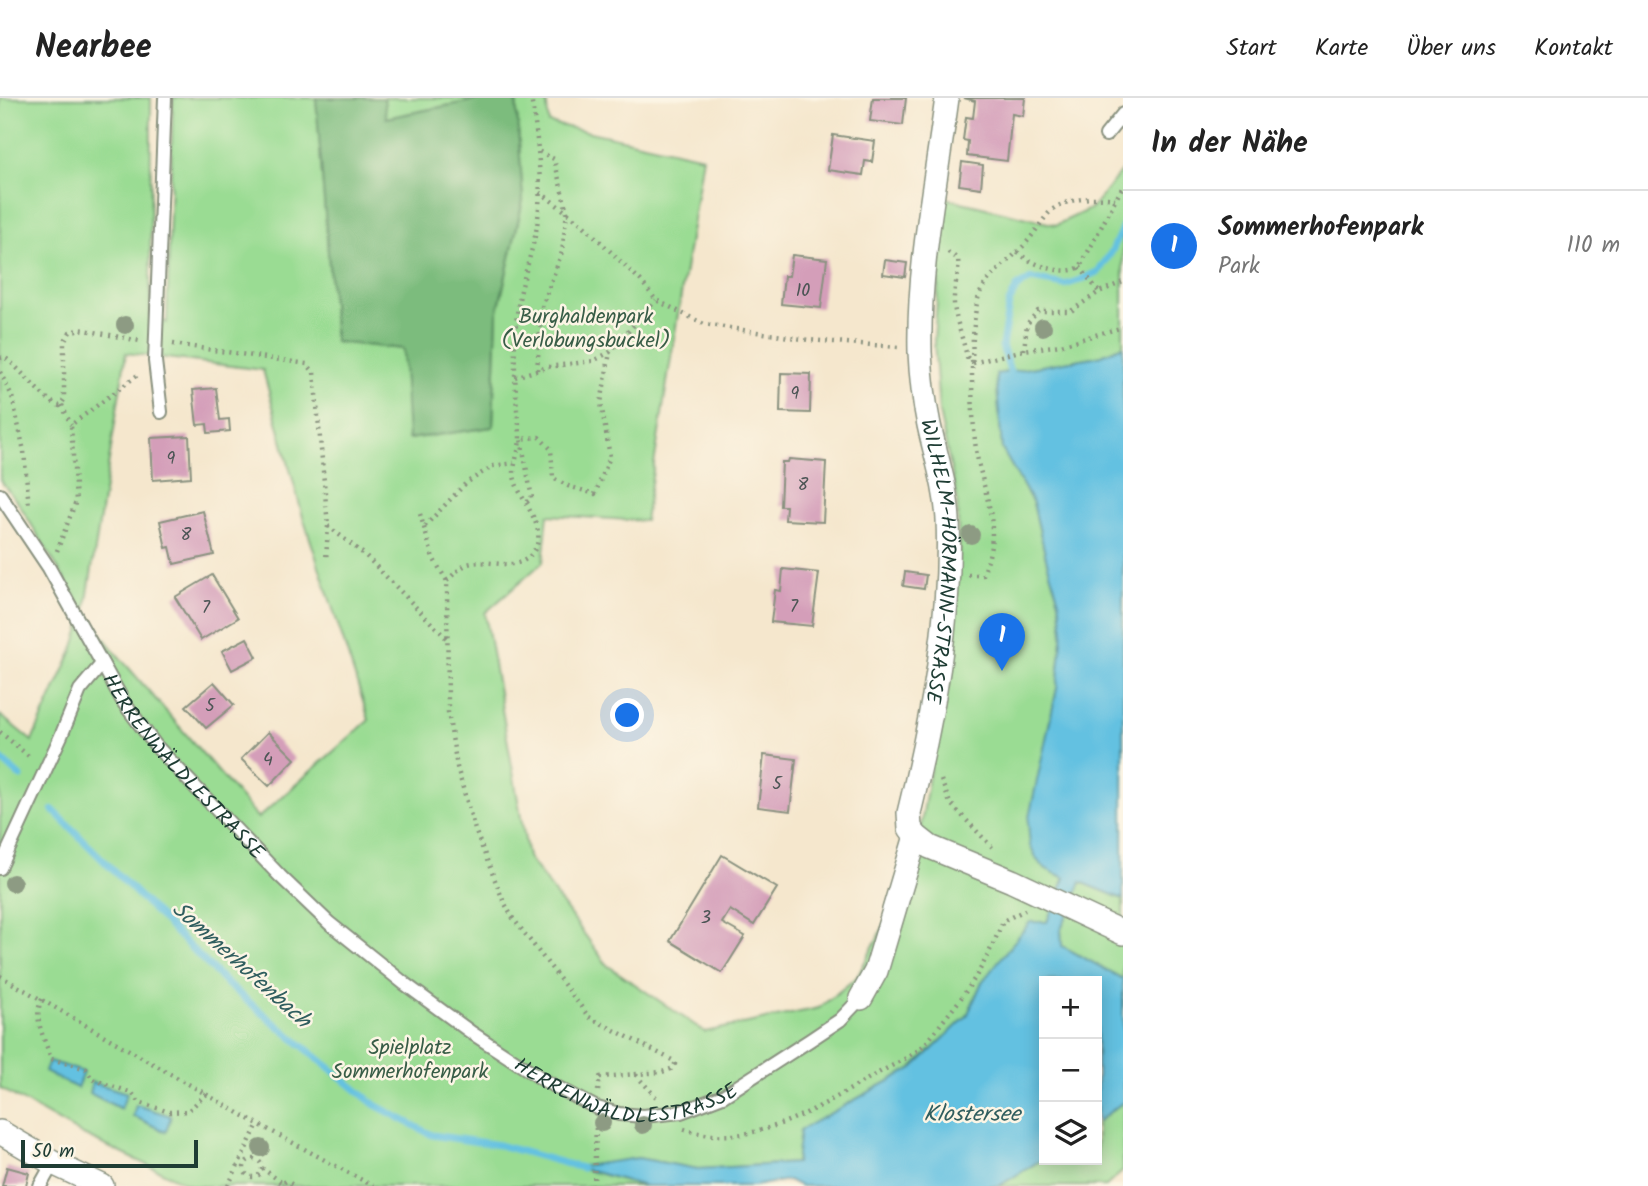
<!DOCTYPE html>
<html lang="de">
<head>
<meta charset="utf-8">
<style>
  :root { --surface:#fff; --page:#f6f6f6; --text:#222; --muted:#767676; --line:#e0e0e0; --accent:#1a73e8 }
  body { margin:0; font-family:Kalam,sans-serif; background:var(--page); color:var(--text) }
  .controls { position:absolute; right:21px; bottom:21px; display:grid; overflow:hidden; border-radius:0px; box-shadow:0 4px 18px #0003 }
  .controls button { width:63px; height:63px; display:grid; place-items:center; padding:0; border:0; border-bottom:2px solid var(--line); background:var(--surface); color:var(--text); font:35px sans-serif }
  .scale { position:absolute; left:21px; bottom:18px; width:177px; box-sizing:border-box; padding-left:7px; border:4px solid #1f3d34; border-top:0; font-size:19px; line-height:24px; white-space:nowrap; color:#1f3d34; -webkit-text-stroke:5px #fcf5e5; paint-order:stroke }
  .you { position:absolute; left:628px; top:618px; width:24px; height:24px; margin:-18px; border:5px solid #fff; border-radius:50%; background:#1a73e8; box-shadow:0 0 0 10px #1a73e833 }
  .badge { display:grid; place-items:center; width:46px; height:46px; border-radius:50%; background:var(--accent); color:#fff; font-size:23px; font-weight:700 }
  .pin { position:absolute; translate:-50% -58px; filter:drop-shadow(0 2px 4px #0008) }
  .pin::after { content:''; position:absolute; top:37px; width:24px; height:21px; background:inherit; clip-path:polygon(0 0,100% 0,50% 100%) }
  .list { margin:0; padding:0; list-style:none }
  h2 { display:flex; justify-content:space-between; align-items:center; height:91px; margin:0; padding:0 28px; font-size:30px }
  h2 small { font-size:23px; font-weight:400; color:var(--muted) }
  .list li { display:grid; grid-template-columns:46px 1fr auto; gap:21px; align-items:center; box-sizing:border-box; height:112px; padding:0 28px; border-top:2px solid var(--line) }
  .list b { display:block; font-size:26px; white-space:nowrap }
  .list p { margin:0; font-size:23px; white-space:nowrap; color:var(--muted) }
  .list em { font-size:23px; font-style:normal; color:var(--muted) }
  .icon { flex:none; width:38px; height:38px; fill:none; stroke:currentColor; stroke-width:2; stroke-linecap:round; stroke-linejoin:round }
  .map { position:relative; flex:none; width:1123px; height:1088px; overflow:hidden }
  header { display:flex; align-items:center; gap:42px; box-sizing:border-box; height:98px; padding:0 35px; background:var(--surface); border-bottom:2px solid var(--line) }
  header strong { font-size:33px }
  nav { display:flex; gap:38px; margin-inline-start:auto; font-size:24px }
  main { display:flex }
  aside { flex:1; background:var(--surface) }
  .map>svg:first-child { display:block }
  .green { fill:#9adc93; stroke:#5c8c64; stroke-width:2; fill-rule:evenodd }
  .forest { fill:#7bbc7d; stroke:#4d7c58; stroke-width:2 }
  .water { fill:#63c1e1; stroke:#417f8a; stroke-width:2 }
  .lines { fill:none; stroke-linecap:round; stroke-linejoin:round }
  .stream { stroke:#63c1e1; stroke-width:7 }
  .building { fill:#d49eb9 }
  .lane-casing { stroke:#8a9280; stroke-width:16 }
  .street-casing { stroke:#8a9280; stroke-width:26 }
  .path { stroke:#8a9280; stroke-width:4.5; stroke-dasharray:2 5; stroke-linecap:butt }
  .lane { stroke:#fff; stroke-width:12 }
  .street { stroke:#fff; stroke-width:23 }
  .tree { fill:#8d9b83 }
  .labels { text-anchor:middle; stroke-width:5; stroke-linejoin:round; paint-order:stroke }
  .number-label { font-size:18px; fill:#4c5555 }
  .park-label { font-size:21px; fill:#385d47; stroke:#fcf5e5 }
  .street-label { font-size:21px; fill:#1f3d34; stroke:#fcf5e5 }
  .water-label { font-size:23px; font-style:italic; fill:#305e5f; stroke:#fcf5e5 }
</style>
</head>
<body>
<header>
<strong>Nearbee</strong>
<nav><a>Start</a><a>Karte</a><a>Über uns</a><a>Kontakt</a></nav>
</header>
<main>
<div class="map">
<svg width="1123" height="1088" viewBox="0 0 1123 1088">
  <rect width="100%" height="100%" fill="#fcf5e5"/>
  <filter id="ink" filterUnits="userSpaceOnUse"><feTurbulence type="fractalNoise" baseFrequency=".0143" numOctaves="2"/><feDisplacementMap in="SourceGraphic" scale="14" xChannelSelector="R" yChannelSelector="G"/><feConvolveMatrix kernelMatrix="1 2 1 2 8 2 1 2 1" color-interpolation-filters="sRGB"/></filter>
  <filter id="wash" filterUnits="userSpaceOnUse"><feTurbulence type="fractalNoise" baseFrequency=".00686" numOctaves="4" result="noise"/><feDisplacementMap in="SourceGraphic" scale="28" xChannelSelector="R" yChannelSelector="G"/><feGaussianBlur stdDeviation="1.57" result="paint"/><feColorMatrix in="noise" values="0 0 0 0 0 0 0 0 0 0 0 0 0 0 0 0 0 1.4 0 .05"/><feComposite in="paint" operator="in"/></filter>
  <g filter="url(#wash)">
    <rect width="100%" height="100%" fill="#f5e7cd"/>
    <path class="green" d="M0,0h151l-1,217 17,8 6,-225h143l19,244 68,7 6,90 84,-12 4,-112 26,-115 -7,-102h30l3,25 154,34 -58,364 -97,-6 -5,47 -58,51 43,244 79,108 98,67 114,-24 38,-31 57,-108 38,-235 7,-86 -2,-51 -18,-85 -5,-72 11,-142 111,27 36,-17 31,-39v177l-24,10 -103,18 6,75 31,54 14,59 12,39 4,29 -6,58 -10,181 18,9 -18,44 -65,60 -15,34 -55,52 -111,62 -5,33 -98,6 -60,-11 -55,11 61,17h-452l-109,-51 -83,-47v-373l32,26 41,-91 12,-37 -66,-109 -19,-24zM126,255l137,17 40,147 66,203 -111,98 -142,-165 -31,-40z
      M384,0h102l-101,20z
      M1081,784l42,17v80l-61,-33 -1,-17z
      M1123,1004v69l-17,15h-107l45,-28v2h53v-38z"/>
    <path class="forest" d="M316,0h68l2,20 100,-20h30l7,102 -26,115 -4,112 -85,12 -5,-90 -68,-7z"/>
    <path class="water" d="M1123,248v553l-42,-17 -20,47 1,17 61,33v123l-26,20v-141h-53v177l-45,28h-199l-12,-6 -34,6h-109l-62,-17 -1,-3 56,-8 60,11 98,-6 4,-33 113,-62 54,-52 15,-34 48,-60h17l18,-44 -19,-9 -9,-9 -7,-14 -2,-24 29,-134 6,-58 -4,-29 -12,-39 -14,-59 -31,-54 -6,-75 103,-18z
      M49,963l34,11 -6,16 -32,-16z
      M92,984l35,11 -6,16 -32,-16z
      M136,1007l35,11 -5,16 -33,-16z"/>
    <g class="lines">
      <path class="stream" d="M1010,273l-8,-25 7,-43 8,-16 14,-8 34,6 15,-5 19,-9 13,-20 11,-25
        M0,660l21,19
        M53,712l174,174 148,121 57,30 67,10 83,23"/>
    </g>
    <g id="blocks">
      <path class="building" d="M873,0h33l-3,27 -33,-4z
        M964,0h61l-2,18 -11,-2 -5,47 -40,-5 1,-15 -5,-1 3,-23 7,1 2,-17z
        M833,37l42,6 -3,21 -7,-1 -2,14 -35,-5z
        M962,64l21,3 -2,23 -22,-3z
        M792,157l35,4 -6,49 -40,-4 3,-28h5z
        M885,162l22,3 -2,14 -22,-3z
        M781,275l30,1 -1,39 -30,-1z
        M216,290l4,32 9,-1 1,12 -22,2 -1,-9 -10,1 -4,-35z
        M189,338l2,41 -38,3 -2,-42z
        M789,361l37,3 -3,60 -38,-2 1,-14h-6l2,-44h6z
        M203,413l11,44 -40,9 -4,-17 -4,1 -6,-27z
        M783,471l36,4 -7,53 -41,-4 4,-32 6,1z
        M905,474l21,3 -2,14 -21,-3z
        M212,477l26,43 -37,22 -26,-43z
        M247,540l10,19 -25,13 -10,-19z
        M214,584l20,23 -28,23 -20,-22z
        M268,634l27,27 -26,27 -28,-27z
        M764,657l32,4 -6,52 -32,-4z
        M722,757l55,33 -23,37 -24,-15 -8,13 23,13 -23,37 -52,-32z
        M7,1069l22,6 -3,13h-24z"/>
    </g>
  </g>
  <g filter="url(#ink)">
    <use href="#blocks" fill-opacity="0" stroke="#8a9280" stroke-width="2"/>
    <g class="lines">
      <g class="lane-casing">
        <g id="lane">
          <path d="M1106,37l17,-21"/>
          <path d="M161,314l-6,-51 10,-263"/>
          <path id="s1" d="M0,397l49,73 75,135 32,43 124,130 49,47 76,61 67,49 75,49 50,26 22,6 24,2 38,-4 42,-16 87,-56 30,-20 21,-22"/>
          <path d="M0,770l61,-132 19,-46 22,-26"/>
          <path d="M40,1088l13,-23"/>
        </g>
      </g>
      <g class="street-casing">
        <g id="street">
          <path id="s2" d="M947,0c-11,84 -29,168 -27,254 1,24 4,49 9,73 7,32 17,61 19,94 4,97 -16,201 -39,294l1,15 6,8 14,11 82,34 111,52"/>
          <path d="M861,900l15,-27 40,-135"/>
          <path d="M0,1034l53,31 49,23"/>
        </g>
      </g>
      <path class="path" d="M540,94l42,32 59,57 15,19 48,24 105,16 89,7
        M948,154l10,7c2,15 -5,28 -4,44 0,12 10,39 13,54l6,6
        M1017,154c14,-12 20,-25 31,-38 13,-16 48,-18 67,-15
        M1080,169l19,25
        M173,246l134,20 7,8 14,154 -2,35
        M1024,252l3,-26 11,-13h33l28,-19 24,-10
        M0,260l4,-1c18,12 38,43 56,49l4,-6v-58l6,-10 10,-3 60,12
        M973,265l51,-13 37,-5 62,-18
        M537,272l5,-63 20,-55 5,-40 -13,-53 -16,-8
        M0,274l12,24 12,55 5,56
        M515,279l32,-10 46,-6 17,-9 46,-52
        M62,307l9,20
        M527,404l5,-4 -11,-59 18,-2 12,12 2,29 15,8 27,8 15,-37 -9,-54 9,-51
        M420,416l13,44 14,23 1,131 9,55 18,63 28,70 9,17 77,100 85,44 1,3 -4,5 -9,3 -62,5 -2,14
        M328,428l37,29 82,84
        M425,428l41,-43 27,-17 21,-3
        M57,453l19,-50 -5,-76 68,-51
        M968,477h15c18,-47 5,-69 -5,-114 -7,-30 -10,-146 3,-170 9,-17 24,-26 36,-39 14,12 46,25 63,15l43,-81
        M447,483c7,-7 12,-13 21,-17 21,-7 49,11 65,-12 19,-26 -19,-55 -19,-79 0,-12 6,-24 6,-36 0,-9 -2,-18 -3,-27 -2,-31 -4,-64 0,-96 3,-30 15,-59 20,-88 6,-42 1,-87 -6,-128
        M0,634l31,26
        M941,682l9,23 42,44
        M0,878l258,148 115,62
        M42,901c-10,19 3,40 9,60l35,10 6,10 40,14 7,9 30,10 19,-1 19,-18
        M636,977l20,22
        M684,1031c67,23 133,-21 189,-53 15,-9 37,-18 50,-30 8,-8 14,-17 20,-25 29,-35 43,-58 60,-100l22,-11
        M244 1070a9 9 0 1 1 18 0a9 9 0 1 1-18 0Z
        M262,1070l19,14
        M228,1088l30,-62
        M278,1088l8,-5 9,5
        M594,1088l2,-62"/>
      <use href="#lane" class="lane"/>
      <use href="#street" class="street"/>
    </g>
    <g class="tree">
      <circle cx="125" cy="227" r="9"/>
      <circle cx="1043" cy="229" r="9"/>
      <circle cx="971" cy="437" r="9"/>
      <circle cx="13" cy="785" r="9"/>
      <circle cx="602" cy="1025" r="9"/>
      <circle cx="643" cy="1027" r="9"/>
      <circle cx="261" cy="1050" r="9"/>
    </g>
  </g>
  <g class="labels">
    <g class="number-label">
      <text x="803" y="198">10</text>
      <text x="795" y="301">9</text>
      <text x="171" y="366">9</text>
      <text x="803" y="392">8</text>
      <text x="186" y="442">8</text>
      <text x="794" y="514">7</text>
      <text x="206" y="515">7</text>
      <text x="210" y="613">5</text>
      <text x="268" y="667">4</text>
      <text x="777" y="691">5</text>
      <text x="706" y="825">3</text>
    </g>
    <g class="park-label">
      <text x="586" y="225">Burghaldenpark<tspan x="586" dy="24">(Verlobungsbuckel)</tspan></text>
      <text x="410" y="956">Spielplatz<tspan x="410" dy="24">Sommerhofenpark</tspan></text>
    </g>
    <g class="street-label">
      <text dy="7" stroke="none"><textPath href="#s2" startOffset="467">WILHELM-HÖRMANN-STRASSE</textPath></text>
      <text dy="7" stroke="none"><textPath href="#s1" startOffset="329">HERRENWÄLDLESTRASSE</textPath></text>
      <text dy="7" stroke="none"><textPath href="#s1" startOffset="896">HERRENWÄLDLESTRASSE</textPath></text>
    </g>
    <g class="water-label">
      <text transform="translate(242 866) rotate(42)" y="8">Sommerhofenbach</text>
      <text x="972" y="1023">Klostersee</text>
    </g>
  </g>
</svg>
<div class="controls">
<button>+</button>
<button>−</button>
<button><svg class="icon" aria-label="layers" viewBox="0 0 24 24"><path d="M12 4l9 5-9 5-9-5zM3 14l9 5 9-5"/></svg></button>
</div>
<div class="scale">50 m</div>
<div class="you"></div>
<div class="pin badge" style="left:1002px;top:573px">1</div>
</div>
<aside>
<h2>In der Nähe<small></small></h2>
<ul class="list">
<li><span class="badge">1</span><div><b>Sommerhofenpark</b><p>Park</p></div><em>110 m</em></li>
</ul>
</aside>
</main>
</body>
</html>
